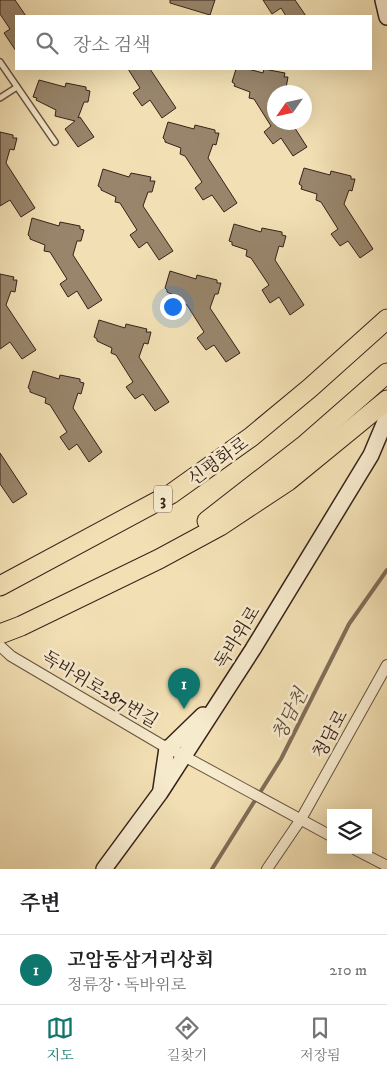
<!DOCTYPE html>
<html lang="ko">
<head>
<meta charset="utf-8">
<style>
  :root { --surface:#fff; --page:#f2f2f2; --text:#202124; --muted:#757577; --line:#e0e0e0; --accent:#0f766e }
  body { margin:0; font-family:"IM FELL DW Pica","Noto Serif KR",serif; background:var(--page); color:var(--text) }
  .controls { position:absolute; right:15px; bottom:15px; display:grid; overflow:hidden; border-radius:0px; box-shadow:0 5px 20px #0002 }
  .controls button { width:45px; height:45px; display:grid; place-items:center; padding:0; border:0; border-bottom:1px solid var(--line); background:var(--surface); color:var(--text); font:25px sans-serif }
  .compass { position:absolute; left:267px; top:85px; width:45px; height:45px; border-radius:50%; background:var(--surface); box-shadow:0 5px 20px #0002; rotate:236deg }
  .you { position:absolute; left:172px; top:306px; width:18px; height:18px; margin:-12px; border:4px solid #fff; border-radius:50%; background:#1a73e8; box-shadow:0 0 0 8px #1a73e833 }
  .badge { display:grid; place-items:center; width:32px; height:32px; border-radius:50%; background:var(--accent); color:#fff; font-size:16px; font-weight:700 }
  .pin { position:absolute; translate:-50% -41px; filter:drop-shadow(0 1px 2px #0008) }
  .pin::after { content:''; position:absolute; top:26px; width:18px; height:15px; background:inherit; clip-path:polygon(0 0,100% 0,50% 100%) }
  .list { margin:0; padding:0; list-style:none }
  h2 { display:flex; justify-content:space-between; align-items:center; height:65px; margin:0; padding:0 20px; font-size:21px }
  h2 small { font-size:16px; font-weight:400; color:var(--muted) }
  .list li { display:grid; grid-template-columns:32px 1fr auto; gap:15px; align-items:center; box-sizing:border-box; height:70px; padding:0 20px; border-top:1px solid var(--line) }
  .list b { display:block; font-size:19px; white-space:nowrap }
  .list p { margin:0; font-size:16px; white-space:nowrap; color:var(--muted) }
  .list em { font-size:16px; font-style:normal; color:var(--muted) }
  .icon { flex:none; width:28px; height:28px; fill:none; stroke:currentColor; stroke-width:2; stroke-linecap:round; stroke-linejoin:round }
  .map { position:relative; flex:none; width:387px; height:869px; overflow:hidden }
  .search { position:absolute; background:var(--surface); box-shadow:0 5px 20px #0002; left:15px; right:15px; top:15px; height:55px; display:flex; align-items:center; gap:12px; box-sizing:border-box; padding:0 18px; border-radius:0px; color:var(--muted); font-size:19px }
  .sheet { height:135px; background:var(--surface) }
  nav { display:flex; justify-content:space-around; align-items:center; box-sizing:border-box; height:70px; border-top:1px solid var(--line); background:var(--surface); font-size:14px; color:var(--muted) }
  nav a { display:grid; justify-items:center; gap:2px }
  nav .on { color:var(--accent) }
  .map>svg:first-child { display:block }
</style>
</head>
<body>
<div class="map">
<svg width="387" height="869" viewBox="0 0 387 869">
  <rect width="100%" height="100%" fill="#f2e0b4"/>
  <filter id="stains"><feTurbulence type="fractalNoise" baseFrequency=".004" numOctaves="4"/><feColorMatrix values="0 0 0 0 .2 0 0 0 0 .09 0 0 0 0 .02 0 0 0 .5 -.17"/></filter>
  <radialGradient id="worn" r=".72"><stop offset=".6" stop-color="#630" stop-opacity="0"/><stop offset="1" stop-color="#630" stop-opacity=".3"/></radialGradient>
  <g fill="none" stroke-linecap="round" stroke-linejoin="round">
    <!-- stream -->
    <polyline stroke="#816d58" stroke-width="4" points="212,869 281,759 349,624 387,570"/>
  </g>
  <!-- building -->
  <g fill="#98856b" stroke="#37221b">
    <polygon points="0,0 15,0 26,16 16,16 16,51 4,33 10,29 0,14"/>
    <polygon points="170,0 215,0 210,15 170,3"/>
    <polygon points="263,0 295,0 306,16 286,16 281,8 272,14"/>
    <polygon points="128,69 150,69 176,108 162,118 150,100 142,106 133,93 140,88"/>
    <polygon points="236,69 248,69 263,73 264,69 285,73 284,77 288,77 286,88 282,88 281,92 274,92 274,122 291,122 307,147 293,156 281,138 273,144 264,132 271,126 254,99 249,98 250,92 234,86 235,84 232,82"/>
    <polygon points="39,80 65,87 66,83 86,87 86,90 90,91 88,102 84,102 78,118 80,117 94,137 78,147 65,129 75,121 55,116 56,110 36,100 37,98 33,97"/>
    <polygon points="168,122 194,129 195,125 215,130 215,133 219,133 216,145 213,144 208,158 237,203 224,212 212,195 203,200 195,188 202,182 185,156 180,154 181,148 165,142 165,140 163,138"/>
    <polygon points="0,132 13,135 13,138 17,138 14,150 10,149 6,163 35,208 21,217 10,200 0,206"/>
    <polygon points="304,168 330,175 331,171 351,176 351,179 355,179 352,191 349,190 344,204 373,249 360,258 348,241 340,246 331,234 338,229 321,202 316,200 317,194 301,189 302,186 299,184"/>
    <polygon points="103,169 129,177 131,173 151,177 150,181 155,181 152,192 148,192 143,206 173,251 159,260 147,242 139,248 130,235 137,230 120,203 115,202 116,197 101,190 101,188 98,186"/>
    <polygon points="32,218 59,226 60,222 80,226 80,229 84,230 81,241 77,241 73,255 102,300 88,309 77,291 68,297 60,284 67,279 50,252 44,251 45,245 30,239 30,237 28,235"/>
    <polygon points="234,224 261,232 262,228 282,232 282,235 286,236 283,247 279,246 275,260 304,305 290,315 279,297 270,303 262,290 269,285 251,258 246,256 247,250 232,245 232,242 229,241"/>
    <polygon points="170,271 196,279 197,275 217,280 217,283 221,283 218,294 215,294 210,308 240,353 226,362 214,345 206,350 197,338 204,332 187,305 182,304 183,299 167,292 167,290 165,288"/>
    <polygon points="0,274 14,277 13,280 17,280 15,292 11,291 6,305 36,350 22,359 10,342 0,349"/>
    <polygon points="99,320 125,328 126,324 147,329 146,332 151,332 148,344 144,343 139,357 169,402 155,411 143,394 135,399 126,387 133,382 116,355 111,353 112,348 97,341 97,339 94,337"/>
    <polygon points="33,371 59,379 60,375 80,379 80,382 84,383 81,394 78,393 73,408 102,452 89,462 77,444 69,450 60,437 67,432 50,405 45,403 46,398 30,392 30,389 28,388"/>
    <polygon points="0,453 27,494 13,503 0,484"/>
  </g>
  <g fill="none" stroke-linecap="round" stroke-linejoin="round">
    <defs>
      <g id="lane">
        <polyline points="0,62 55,142"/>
        <polyline points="0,98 17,87"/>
      </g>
      <g id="street">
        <polyline points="0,646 11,656 167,748 169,748 331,836"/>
        <polyline points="356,850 387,866"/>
        <polyline points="267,869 301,819 387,665"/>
      </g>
      <g id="secondary">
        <polyline points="383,0 387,17"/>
        <polyline points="169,748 203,715"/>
        <polyline points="161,789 167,748"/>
        <polyline points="104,869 160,793 253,649 371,455 387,417"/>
      </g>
      <g id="highway">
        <polyline points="207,521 306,444 387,373"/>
        <polyline points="0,586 171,494 251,437 310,388 387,319"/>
        <polyline points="0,634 21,626 159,559 220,526 288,481 387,400"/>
      </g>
    </defs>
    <!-- lane casing -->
    <use href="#lane" stroke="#665241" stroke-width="8"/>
    <!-- street casing -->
    <use href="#street" stroke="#665241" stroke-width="12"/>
    <!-- secondary casing -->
    <use href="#secondary" stroke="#37221b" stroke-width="18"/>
    <!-- highway casing -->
    <use href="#highway" stroke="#37221b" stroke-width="21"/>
    <!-- lane -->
    <use href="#lane" stroke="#f7ebce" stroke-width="5"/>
    <!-- street -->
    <use href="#street" stroke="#f7ebce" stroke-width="10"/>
    <!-- secondary -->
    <use href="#secondary" stroke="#f7ebce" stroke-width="15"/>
    <!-- highway -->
    <use href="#highway" stroke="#f2e0b4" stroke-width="19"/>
  </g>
  <g text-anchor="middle" stroke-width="5" stroke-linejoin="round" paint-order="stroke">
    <!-- shield labels -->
    <rect fill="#f7ebce" stroke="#715e51" stroke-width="1" x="154" y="485.5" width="18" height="27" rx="4"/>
    <g font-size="16" font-weight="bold" fill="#37221b">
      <text x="163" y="505">3</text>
    </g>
    <!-- street labels -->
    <g font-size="18" fill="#37221b" stroke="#f7ebce">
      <text transform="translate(218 461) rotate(-36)" y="6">신평화로</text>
      <text transform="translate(237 637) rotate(-58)" y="6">독바위로</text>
      <text transform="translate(100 689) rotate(31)" y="6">독바위로287번길</text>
      <text transform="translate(330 734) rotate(-61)" y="6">청담로</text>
    </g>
    <!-- water labels -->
    <g font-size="19" font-style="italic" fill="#624e3e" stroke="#f7ebce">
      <text transform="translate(289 714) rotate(-63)" y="7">청담천</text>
    </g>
  </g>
  <rect width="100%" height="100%" filter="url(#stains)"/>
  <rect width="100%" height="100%" fill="url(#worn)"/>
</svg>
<div class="controls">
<button><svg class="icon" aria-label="layers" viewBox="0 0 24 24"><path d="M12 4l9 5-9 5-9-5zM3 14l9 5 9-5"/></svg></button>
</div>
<svg class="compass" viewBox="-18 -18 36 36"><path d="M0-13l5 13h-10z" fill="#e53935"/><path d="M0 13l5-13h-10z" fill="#757577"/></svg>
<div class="you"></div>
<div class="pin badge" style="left:184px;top:709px">1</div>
<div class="search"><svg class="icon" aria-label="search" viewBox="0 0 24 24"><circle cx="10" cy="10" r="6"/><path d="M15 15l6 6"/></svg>장소 검색</div>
</div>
<section class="sheet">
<h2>주변<small></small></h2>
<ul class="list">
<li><span class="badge">1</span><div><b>고암동삼거리상회</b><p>정류장 · 독바위로</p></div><em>210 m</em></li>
</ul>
</section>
<nav>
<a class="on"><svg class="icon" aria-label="map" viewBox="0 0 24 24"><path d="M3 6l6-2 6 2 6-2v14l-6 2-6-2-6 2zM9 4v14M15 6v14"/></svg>지도</a>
<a><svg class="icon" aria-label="directions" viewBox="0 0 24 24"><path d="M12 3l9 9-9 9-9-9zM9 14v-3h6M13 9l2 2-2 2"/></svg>길찾기</a>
<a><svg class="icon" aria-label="saved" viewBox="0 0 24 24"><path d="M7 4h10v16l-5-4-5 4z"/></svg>저장됨</a>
</nav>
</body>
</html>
